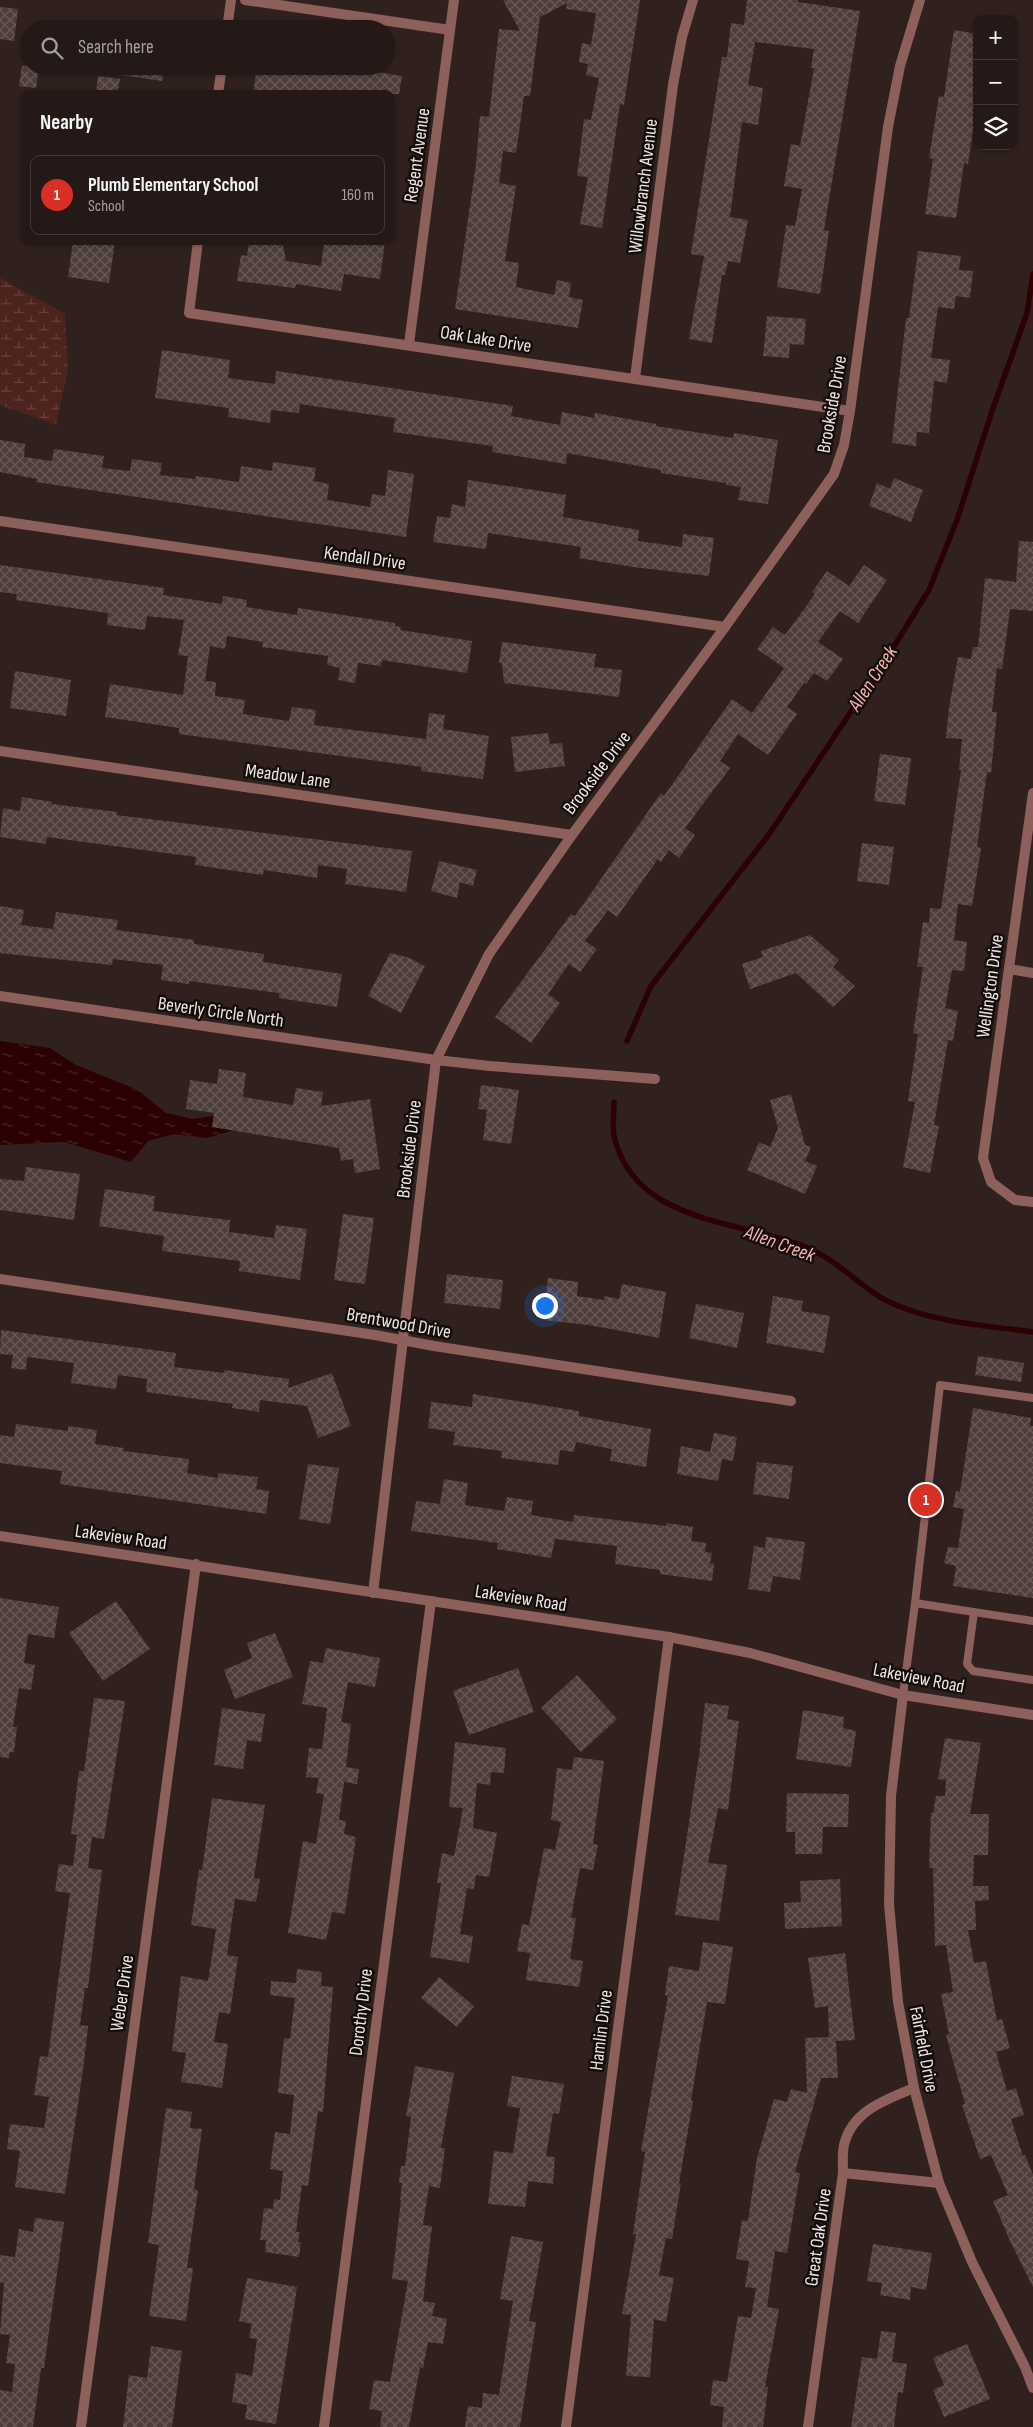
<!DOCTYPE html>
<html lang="en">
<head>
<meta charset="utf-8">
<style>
  :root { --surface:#241917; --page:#2c2220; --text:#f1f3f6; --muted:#a3a0a1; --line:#413836; --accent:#d93025 }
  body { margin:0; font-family:"Sofia Sans Condensed",sans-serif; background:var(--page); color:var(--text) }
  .controls { position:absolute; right:15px; top:15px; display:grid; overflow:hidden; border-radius:10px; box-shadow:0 1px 4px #0004 }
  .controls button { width:45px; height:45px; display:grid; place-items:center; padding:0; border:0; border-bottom:1px solid var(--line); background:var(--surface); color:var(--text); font:25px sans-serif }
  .you { position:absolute; left:544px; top:1305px; width:18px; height:18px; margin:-12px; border:4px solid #fff; border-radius:50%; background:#1a73e8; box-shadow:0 0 0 8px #1a73e833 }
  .badge { display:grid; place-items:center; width:32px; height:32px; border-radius:50%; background:var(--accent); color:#fff; font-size:16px; font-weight:700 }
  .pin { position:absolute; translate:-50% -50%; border:2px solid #fff; box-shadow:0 1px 5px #0006 }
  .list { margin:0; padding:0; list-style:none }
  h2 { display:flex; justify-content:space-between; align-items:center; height:65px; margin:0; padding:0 20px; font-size:21px }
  h2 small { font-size:16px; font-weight:400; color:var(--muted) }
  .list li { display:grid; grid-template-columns:32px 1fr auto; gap:15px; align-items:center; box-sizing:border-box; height:80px; margin:0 10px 10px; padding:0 10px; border:1px solid var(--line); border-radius:10px }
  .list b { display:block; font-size:19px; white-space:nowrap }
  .list p { margin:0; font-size:16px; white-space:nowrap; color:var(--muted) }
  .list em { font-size:16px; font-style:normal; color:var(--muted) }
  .icon { flex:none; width:28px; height:28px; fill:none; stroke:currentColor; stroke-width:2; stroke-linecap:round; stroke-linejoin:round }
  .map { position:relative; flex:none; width:1033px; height:2427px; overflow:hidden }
  .search { position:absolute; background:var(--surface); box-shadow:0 1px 4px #0004; left:20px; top:20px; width:375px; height:55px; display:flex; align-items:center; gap:12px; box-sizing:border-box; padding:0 18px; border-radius:28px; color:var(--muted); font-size:19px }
  .panel { position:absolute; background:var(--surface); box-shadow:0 1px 4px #0004; left:20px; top:90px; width:375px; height:155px; border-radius:10px }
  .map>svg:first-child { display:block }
</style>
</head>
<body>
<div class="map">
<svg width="1033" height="2427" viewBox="0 0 1033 2427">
  <defs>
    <pattern id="wetland-marsh" width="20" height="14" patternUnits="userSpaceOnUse" patternTransform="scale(1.25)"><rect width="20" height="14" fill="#4d231e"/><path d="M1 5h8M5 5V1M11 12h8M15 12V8" fill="none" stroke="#67433e"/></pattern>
    <pattern id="water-ripples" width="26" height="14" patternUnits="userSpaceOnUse" patternTransform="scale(1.25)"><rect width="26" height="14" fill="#2c0101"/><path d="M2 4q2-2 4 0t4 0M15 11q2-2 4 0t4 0" fill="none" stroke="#4b2626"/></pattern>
    <pattern id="building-cross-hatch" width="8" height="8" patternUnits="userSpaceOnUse" patternTransform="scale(1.25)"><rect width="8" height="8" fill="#4e3d3b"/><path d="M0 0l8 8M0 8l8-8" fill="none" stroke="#685957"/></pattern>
  </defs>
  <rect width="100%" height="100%" fill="#30211f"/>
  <!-- wetland -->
  <polygon fill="url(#wetland-marsh)" points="0,278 65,314 68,370 56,425 0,405"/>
  <!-- water -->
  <polygon fill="url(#water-ripples)" points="0,1041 50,1048 76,1065 138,1090 166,1113 193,1119 233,1113 234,1130 207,1138 174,1134 148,1141 131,1162 64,1142 0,1145"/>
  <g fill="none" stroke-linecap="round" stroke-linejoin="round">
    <!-- stream -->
    <g stroke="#2c0101" stroke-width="5.5">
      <polyline points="627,1041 651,986 770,833 888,656 929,590 957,520 992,411 1027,313 1033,274"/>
      <path d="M614,1102C614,1113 612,1126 614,1136C635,1226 743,1219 810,1249C842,1263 864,1292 896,1305C938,1323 988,1326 1033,1332"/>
    </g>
  </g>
  <!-- building -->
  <g fill="url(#building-cross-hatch)">
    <polygon points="503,0 640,0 624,105 620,104 602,228 580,224 588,177 577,176 584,119 591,120 599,78 586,75 588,64 579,62 582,43 591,45 596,13 566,9 567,3 540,17 530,96 524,96 516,153 503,151 499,183 516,186 505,261 519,263 516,287 554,295 557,280 571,283 569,297 583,300 578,328 455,309 476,164 480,116 489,117 499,29 520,31"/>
    <polygon points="747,0 798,0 798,2 860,11 824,230 829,231 820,294 777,287 786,225 795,226 802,189 784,186 791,144 800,146 814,68 811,68 814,49 755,42 748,85 763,88 758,125 742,122 730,217 748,220 740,263 728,261 725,275 722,275 712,343 689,339 704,256 691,254 722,57 727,57 731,23 744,25"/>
    <polygon points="0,7 18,9 14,41 0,39"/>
    <polygon points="954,30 977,34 977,103 968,164 964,163 956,218 925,214 933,159 929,158 939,96 944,97"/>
    <polygon points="22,66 39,66 36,88 19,86"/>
    <polygon points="121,66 164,66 162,81 121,75"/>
    <polygon points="257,66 337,66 402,76 399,94 253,94"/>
    <polygon points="98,76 120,79 117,94 96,94"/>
    <polygon points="73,241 115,241 109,283 68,277"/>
    <polygon points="249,241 273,241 283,245 286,261 321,266 324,243 328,244 329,241 385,241 380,279 344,274 341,291 296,284 295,288 237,281 241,255 247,256"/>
    <polygon points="918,251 961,256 959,270 973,271 970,298 956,296 954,309 938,307 931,358 950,360 947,383 934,381 929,433 917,432 916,446 892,443 906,318 909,318"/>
    <polygon points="767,316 806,319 804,345 790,344 789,358 763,356"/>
    <polygon points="162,350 230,360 228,378 275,384 276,371 513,406 511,416 560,425 562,412 594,418 595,413 656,424 656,426 733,438 734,433 778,440 768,504 738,500 741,487 726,485 726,483 661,473 661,470 567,453 566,464 492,452 493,446 393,432 395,418 367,414 300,404 299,413 271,410 270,423 228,417 229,408 155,398"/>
    <polygon points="0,440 25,444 24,457 52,461 54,449 104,456 102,468 130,471 132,459 162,463 160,475 195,479 196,476 239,482 241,466 272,471 273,462 316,468 314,481 329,484 327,500 370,507 372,494 385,496 388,470 414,474 406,537 36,482 37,479 0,472"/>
    <polygon points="894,478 923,490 911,522 869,506 877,483 890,489"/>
    <polygon points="468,480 566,495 563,517 639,530 638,541 682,547 683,534 714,538 709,576 633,567 579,558 581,547 488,533 486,549 433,542 437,516 450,518 452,504 465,507"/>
    <polygon points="1019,541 1033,542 1033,611 1010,609 1002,669 997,668 992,712 997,712 991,773 987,772 977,847 981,848 972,906 958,904 954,940 967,942 964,971 952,970 945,1008 958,1011 953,1041 948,1040 934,1125 939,1126 930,1173 903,1167 915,1102 908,1101 918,1034 913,1033 923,967 917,967 923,922 929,923 930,908 941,909 961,770 959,769 962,739 946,738 949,708 958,657 971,659 973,647 978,647 985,578 1016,582"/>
    <polygon points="0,565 164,588 163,595 222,604 223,596 247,600 246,607 297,615 298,608 395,623 395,626 401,627 400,630 472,641 467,673 382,660 381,666 358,663 355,683 338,680 340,668 327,665 328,656 262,647 263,642 227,636 225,649 210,646 205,681 216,682 215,696 245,700 243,714 289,721 292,707 316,710 314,725 426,739 429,713 445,715 443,729 489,736 483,779 421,771 422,767 179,734 179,728 105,717 110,684 183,695 188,656 178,655 184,620 147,616 145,630 107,625 108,613 16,600 17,594 0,592"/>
    <polygon points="864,565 887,580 858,623 840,611 818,642 843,659 827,681 814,673 806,684 804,683 787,707 797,714 768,755 738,734 720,761 730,768 685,828 695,835 679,858 669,850 661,862 658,859 617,917 608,910 585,941 597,949 580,972 569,964 548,994 560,1003 531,1043 495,1017 571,914 575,916 661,793 664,796 732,699 752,713 784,668 757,649 773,627 785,635 815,594 812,592 827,571 849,586"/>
    <polygon points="502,642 596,654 594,667 622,670 619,697 504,683 502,663 499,663"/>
    <polygon points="15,671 71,680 66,716 10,708"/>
    <polygon points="548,733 550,744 562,743 565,766 515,772 511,737"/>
    <polygon points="880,754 911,758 905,805 874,801"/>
    <polygon points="22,797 52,802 52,804 117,812 116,815 412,851 406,892 345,884 347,869 318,865 317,878 264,870 263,875 195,865 196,857 47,837 46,844 0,837 3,808 20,811"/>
    <polygon points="862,843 894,847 889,885 857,881"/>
    <polygon points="439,861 477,870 473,886 460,882 457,898 431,891"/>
    <polygon points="0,906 24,910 21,925 53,929 56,912 118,920 116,930 194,940 194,944 264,954 263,962 342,974 337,1007 279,998 279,993 189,981 189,984 161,980 163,965 113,959 112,965 0,953"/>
    <polygon points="810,935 839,960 833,967 855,986 833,1007 796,973 750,989 742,964 763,957 761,951"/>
    <polygon points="390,953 407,957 425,966 401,1013 368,996"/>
    <polygon points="219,1069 246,1073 243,1097 293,1105 296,1088 323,1092 321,1106 370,1099 380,1169 355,1173 353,1159 341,1161 339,1148 212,1127 214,1113 186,1109 190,1080 217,1084"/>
    <polygon points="481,1085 519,1090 511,1144 483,1140 487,1110 478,1109"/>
    <polygon points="791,1094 805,1145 811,1147 805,1161 817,1166 805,1194 747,1170 759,1142 770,1147 778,1128 770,1100"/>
    <polygon points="26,1167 80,1174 74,1220 0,1210 0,1179 24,1181"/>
    <polygon points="105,1189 155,1196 153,1211 230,1220 229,1232 274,1238 276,1225 307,1229 300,1280 239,1271 240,1261 162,1251 164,1236 99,1226"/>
    <polygon points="343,1214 374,1218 365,1284 334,1280"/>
    <polygon points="447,1274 503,1280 500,1309 444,1303"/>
    <polygon points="548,1278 578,1282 577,1296 604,1300 604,1296 619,1299 622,1284 666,1292 659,1338 589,1325 543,1320"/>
    <polygon points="773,1296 803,1301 801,1311 830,1316 824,1353 766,1343"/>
    <polygon points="696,1304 744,1313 737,1348 689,1338"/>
    <polygon points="1,1330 176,1353 174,1367 224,1373 224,1370 289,1379 288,1388 332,1373 351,1426 318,1438 307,1406 260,1400 259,1412 232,1408 233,1404 146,1392 147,1379 118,1375 116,1389 71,1383 74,1363 27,1357 26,1370 11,1368 13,1355 0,1354"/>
    <polygon points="978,1356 1024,1363 1021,1382 975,1375"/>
    <polygon points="473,1394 579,1411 579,1416 651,1429 646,1467 610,1461 612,1449 576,1442 574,1452 560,1450 558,1465 501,1458 502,1451 453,1445 455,1432 428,1428 431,1402 472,1407"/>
    <polygon points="973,1408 1031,1418 1030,1426 1033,1426 1033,1598 953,1586 956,1566 944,1563 948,1547 958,1548 964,1509 953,1507 956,1491 960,1492"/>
    <polygon points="16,1424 68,1431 68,1426 97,1430 95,1444 124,1448 123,1451 189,1459 187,1473 218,1478 218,1473 258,1477 256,1489 269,1491 266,1514 60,1484 62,1471 0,1463 0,1435 14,1437"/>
    <polygon points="714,1433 737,1437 733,1461 722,1459 718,1481 677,1474 681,1446 710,1452"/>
    <polygon points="757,1462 793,1466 789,1499 753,1494"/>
    <polygon points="308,1464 339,1468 330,1524 299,1519"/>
    <polygon points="444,1479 468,1483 465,1505 504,1511 507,1497 533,1501 531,1515 573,1522 574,1515 666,1526 667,1523 693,1527 691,1541 706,1543 705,1552 712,1553 710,1563 714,1564 712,1581 660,1574 660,1570 615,1564 617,1546 555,1539 551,1558 497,1549 498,1543 411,1531 416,1501 440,1504"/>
    <polygon points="766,1537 805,1542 800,1580 773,1576 770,1592 748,1589 754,1546 765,1548"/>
    <polygon points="0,1598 59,1607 54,1638 28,1634 24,1663 35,1665 31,1690 19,1688 13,1727 17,1727 14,1752 10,1752 9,1758 0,1757"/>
    <polygon points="116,1601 150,1649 103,1681 69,1633"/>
    <polygon points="275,1633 293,1677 235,1699 224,1670 252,1658 247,1643"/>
    <polygon points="326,1648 380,1658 375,1687 348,1682 341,1722 351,1724 346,1767 359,1769 357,1784 344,1782 339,1820 346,1821 344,1834 356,1837 345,1914 332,1912 326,1940 288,1933 303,1841 316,1844 324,1794 316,1793 319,1778 306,1777 309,1748 322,1749 327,1708 302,1704 310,1661 323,1663"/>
    <polygon points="518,1668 534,1712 469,1735 453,1691"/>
    <polygon points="577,1675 617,1719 581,1752 541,1708"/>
    <polygon points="94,1698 125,1701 104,1839 92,1837 88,1868 102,1870 88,1988 85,1988 80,2025 88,2026 84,2062 65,2194 15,2187 20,2151 7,2149 10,2124 44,2128 49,2097 34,2095 40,2056 48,2057 70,1893 55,1891 59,1864 73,1866 77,1835 71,1834 79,1771 84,1771"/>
    <polygon points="705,1703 729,1706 727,1719 739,1721 728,1810 718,1808 708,1863 727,1865 719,1921 675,1915 699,1756"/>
    <polygon points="222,1708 265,1714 261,1742 247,1740 243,1769 214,1765"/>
    <polygon points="803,1710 844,1717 843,1728 856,1731 851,1767 796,1759"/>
    <polygon points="945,1738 981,1743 970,1814 989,1814 988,1855 974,1855 973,1886 988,1886 989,1900 975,1901 976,1930 968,1930 974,1963 986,1961 997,2021 1002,2019 1010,2048 996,2052 1007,2091 1016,2088 1024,2115 1011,2119 1023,2156 1025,2155 1033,2175 1033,2287 1010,2241 993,2201 1008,2195 991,2155 980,2159 962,2105 965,2104 946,2035 949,2034 941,1994 953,1992 946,1945 935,1946 933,1868 929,1868 931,1813 933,1813 936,1796 945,1796 946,1780 938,1779"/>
    <polygon points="455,1742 506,1748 504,1773 491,1772 490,1785 477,1783 473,1828 497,1833 489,1877 476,1875 474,1889 467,1888 460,1934 473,1936 469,1963 430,1957 441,1883 437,1883 442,1853 454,1856 463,1808 449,1807"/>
    <polygon points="574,1757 604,1761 593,1844 598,1845 593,1870 580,1868 571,1918 576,1918 570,1959 583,1961 579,1987 526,1980 530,1953 517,1951 522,1924 529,1925 544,1848 555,1850 561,1822 551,1820 557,1768 572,1770"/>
    <polygon points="787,1793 849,1794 848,1827 823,1827 822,1854 795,1854 795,1832 786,1832"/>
    <polygon points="212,1798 265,1805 254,1878 260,1879 256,1902 235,1899 227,1955 238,1957 230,2014 219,2012 214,2042 228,2044 222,2088 181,2082 186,2053 172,2051 181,1976 208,1981 216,1929 191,1925 199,1870 202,1870"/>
    <polygon points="840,1879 842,1926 785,1929 784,1903 801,1902 800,1881"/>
    <polygon points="703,1942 733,1947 725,2004 707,2002 691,2101 693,2101 679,2183 681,2183 672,2239 666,2238 659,2275 674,2278 666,2322 654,2319 650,2377 626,2376 631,2315 622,2314 636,2234 633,2234 645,2152 641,2151 668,1996 665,1995 669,1966 699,1971"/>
    <polygon points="845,1953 855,2040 836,2041 838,2078 821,2078 795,2172 800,2173 787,2253 775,2251 767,2307 779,2309 765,2387 768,2387 763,2427 722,2427 724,2407 710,2405 713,2380 727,2382 738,2316 751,2318 756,2288 745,2287 749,2261 736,2259 742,2220 748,2221 757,2158 774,2099 787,2102 791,2089 807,2093 805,2038 829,2037 828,2006 815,2008 808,1958"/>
    <polygon points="297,1969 322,1972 321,1986 333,1987 323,2112 318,2111 308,2186 302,2185 296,2232 300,2232 298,2242 301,2242 299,2257 265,2252 266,2240 260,2240 264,2208 273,2209 274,2199 280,2200 283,2171 270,2169 275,2132 290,2134 294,2095 278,2093 284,2038 290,2039 295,1998 270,1995 271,1981 296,1983"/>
    <polygon points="439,1977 474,2006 457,2027 421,1998"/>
    <polygon points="415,2066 454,2073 441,2148 445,2148 440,2188 429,2186 423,2225 432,2226 423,2301 435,2303 432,2316 447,2319 443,2344 428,2342 423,2368 420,2367 409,2427 380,2427 382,2411 369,2409 374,2380 390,2382 408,2281 392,2279 401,2200 400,2200 402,2183 399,2183 401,2166 405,2166 411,2117 406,2116"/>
    <polygon points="512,2076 564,2084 559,2114 553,2113 546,2156 555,2157 553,2184 528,2181 525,2207 488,2204 494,2151 513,2153 520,2108 507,2106"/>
    <polygon points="166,2108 192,2112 190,2128 202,2129 194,2189 198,2190 187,2268 193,2268 186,2321 149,2316 159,2245 148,2243"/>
    <polygon points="35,2218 64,2222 44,2368 41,2368 33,2427 0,2427 0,2390 12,2392 15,2364 6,2363 10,2335 0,2334 4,2283 0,2282 0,2255 15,2257 19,2229 33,2232"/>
    <polygon points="511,2236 543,2242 529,2321 536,2322 520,2427 465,2427 468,2406 482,2408 483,2393 499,2395 513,2301 500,2299"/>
    <polygon points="873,2244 932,2253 926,2290 911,2287 910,2300 880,2295 882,2283 867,2281"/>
    <polygon points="247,2278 297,2287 276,2424 245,2419 247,2405 232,2402 236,2373 252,2376 257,2339 249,2338 252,2324 239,2321"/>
    <polygon points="881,2331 896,2333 892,2362 907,2364 903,2393 898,2392 894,2427 851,2427 862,2357 877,2359"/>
    <polygon points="967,2344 990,2399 944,2417 933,2390 944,2385 933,2358"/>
    <polygon points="151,2346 182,2351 172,2427 123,2427 129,2375 147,2378"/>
  </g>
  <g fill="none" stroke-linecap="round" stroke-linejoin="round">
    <!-- service -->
    <g stroke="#8e605b" stroke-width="8">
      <polyline points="915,1603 940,1385 1033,1398"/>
      <polyline points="974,1612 967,1664 973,1671 1033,1680"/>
      <polyline points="903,1695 915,1603 1033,1621"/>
    </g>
    <!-- minor -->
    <g stroke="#8e605b" stroke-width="10">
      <polyline points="245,0 450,30"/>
      <polyline points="227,29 231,0"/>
      <polyline points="218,94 222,66"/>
      <polyline points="198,241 189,313 850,411"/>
      <polyline points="409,344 454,0"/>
      <polyline points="635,378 673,85 682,37 693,0"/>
      <polyline points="0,521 725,627"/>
      <polyline points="0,751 572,835"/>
      <polyline points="1033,793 983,1158 991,1182 1015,1200 1033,1202"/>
      <polyline points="1009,969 1033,973"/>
      <polyline points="0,996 436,1060 490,1066 655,1079"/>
      <polyline points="0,1279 375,1335 434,1346 791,1401"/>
      <polyline points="373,1593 436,1060 489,954 572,835 725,627 834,474 844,445 850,411 888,127 900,66 920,0"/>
      <polyline points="903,1695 891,1796 889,1904 898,2002 914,2088 939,2183 972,2262 1025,2367 1033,2388"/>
      <polyline points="843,2173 939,2183"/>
      <polyline points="81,2427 196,1564"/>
      <polyline points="324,2427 431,1601"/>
      <polyline points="566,2427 669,1637"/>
      <path d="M808,2427L843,2173C843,2164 842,2154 844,2145C852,2111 885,2100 914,2088"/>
    </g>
    <!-- tertiary -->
    <polyline stroke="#8e605b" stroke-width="10" points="0,1536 669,1637 750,1653 903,1695 1033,1715"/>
  </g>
  <g text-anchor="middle" stroke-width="5" stroke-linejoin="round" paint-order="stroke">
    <!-- street labels -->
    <g font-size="19" fill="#eee3e2" stroke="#130d0c">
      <text transform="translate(416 155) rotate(-82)" y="7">Regent Avenue</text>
      <text transform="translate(642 186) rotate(-83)" y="7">Willowbranch Avenue</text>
      <text transform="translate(486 338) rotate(9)" y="7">Oak Lake Drive</text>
      <text transform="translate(831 404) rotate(-80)" y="7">Brookside Drive</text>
      <text transform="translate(365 557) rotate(8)" y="7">Kendall Drive</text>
      <text transform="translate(596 772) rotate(-53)" y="7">Brookside Drive</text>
      <text transform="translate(288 775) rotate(8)" y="7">Meadow Lane</text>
      <text transform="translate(989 986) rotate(-82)" y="7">Wellington Drive</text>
      <text transform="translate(221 1011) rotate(8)" y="7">Beverly Circle North</text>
      <text transform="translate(408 1149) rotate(-83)" y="7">Brookside Drive</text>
      <text transform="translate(399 1322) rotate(10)" y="7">Brentwood Drive</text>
      <text transform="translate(121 1536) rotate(8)" y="7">Lakeview Road</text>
      <text transform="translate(521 1597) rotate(9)" y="7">Lakeview Road</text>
      <text transform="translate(919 1677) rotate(11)" y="7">Lakeview Road</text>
      <text transform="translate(121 1993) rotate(-82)" y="7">Weber Drive</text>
      <text transform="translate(360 2012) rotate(-83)" y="7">Dorothy Drive</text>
      <text transform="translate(600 2030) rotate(-83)" y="7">Hamlin Drive</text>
      <text transform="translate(925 2049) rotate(79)" y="7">Fairfield Drive</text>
      <text transform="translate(817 2237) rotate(-82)" y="7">Great Oak Drive</text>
    </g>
    <!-- water labels -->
    <g font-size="20" font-style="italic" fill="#f8b2a9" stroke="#130d0c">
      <text transform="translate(872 678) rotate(-57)" y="7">Allen Creek</text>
      <text transform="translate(780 1243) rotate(20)" y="7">Allen Creek</text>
    </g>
  </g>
</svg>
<div class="controls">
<button>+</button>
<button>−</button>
<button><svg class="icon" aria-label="layers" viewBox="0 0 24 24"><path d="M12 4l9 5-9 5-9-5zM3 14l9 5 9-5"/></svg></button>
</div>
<div class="you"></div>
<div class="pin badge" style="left:926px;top:1500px">1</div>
<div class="search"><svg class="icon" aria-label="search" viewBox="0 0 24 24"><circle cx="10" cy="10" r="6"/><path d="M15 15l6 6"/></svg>Search here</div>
<section class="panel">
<h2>Nearby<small></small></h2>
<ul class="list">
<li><span class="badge">1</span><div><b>Plumb Elementary School</b><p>School</p></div><em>160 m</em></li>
</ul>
</section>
</div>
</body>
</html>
